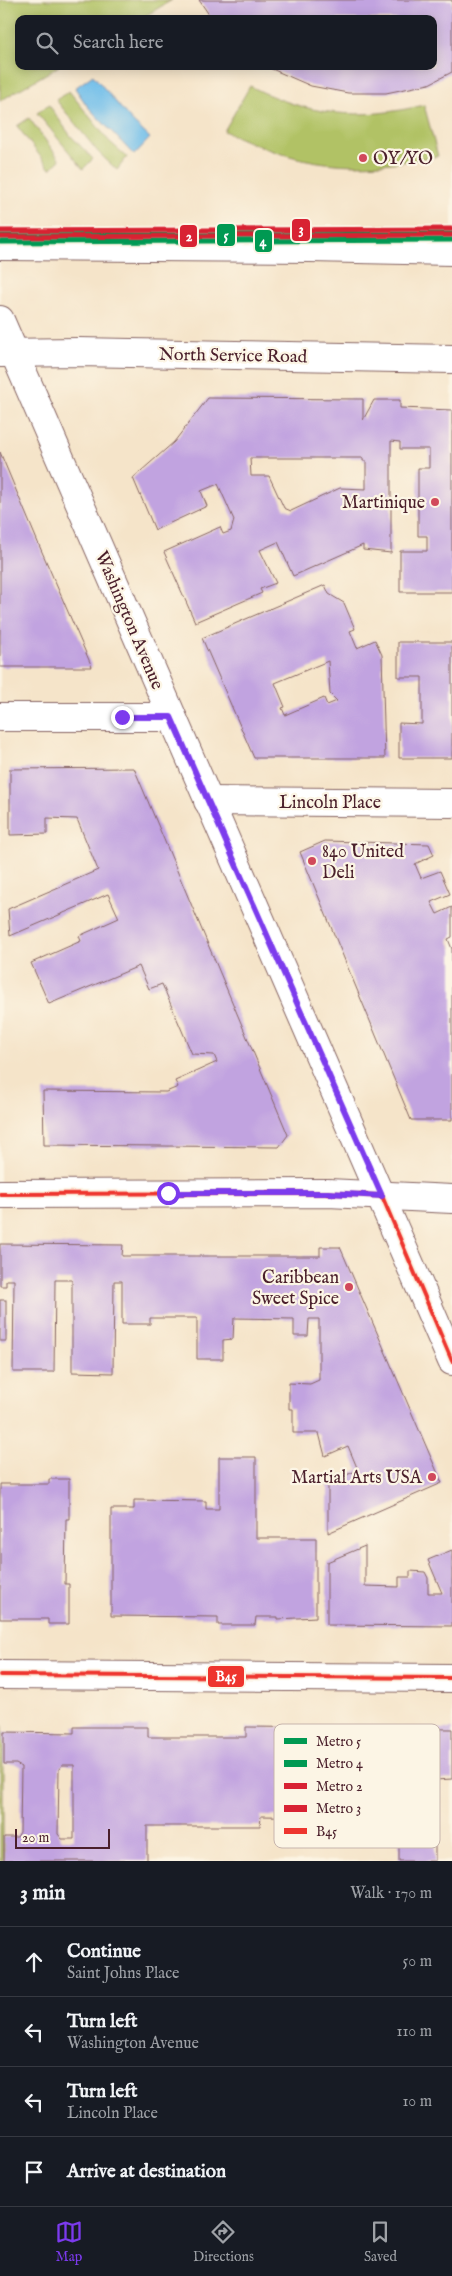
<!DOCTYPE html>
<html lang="en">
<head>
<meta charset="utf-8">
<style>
  :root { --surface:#171b24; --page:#20242c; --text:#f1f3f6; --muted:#9ea1a6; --line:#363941; --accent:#7c3aed }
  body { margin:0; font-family:"IM FELL English",serif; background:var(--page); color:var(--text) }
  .scale { position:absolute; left:15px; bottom:12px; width:95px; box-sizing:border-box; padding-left:5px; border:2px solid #4a1f2b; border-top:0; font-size:14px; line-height:18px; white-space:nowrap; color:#4a1f2b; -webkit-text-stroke:4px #fcf5e5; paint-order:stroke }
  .stop { position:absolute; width:15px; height:15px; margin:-11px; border:4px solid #7c3aed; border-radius:50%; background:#fff }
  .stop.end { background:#7c3aed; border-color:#fff; box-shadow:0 1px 5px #0008 }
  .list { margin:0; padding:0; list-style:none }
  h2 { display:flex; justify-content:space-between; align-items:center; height:65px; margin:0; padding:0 20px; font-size:21px }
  h2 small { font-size:16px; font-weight:400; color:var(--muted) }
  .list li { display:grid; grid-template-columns:32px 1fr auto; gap:15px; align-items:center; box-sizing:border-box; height:70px; padding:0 20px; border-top:1px solid var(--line) }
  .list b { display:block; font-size:19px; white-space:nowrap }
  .list p { margin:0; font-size:16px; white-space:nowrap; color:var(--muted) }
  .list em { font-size:16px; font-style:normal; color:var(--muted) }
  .icon { flex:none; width:28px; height:28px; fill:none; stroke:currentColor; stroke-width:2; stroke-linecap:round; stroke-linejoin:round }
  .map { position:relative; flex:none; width:452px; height:1861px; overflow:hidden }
  .search { position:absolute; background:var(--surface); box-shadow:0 2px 12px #0003; left:15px; right:15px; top:15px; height:55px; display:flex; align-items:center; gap:12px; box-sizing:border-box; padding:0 18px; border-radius:10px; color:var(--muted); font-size:19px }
  .sheet { height:345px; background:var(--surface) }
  nav { display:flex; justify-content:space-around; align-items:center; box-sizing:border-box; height:70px; border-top:1px solid var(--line); background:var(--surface); font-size:14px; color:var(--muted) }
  nav a { display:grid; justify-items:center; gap:2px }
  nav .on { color:var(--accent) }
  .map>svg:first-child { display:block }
</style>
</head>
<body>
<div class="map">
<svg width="452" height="1861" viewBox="0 0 452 1861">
  <rect width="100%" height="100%" fill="#fcf5e5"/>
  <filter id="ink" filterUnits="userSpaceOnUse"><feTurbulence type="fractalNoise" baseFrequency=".02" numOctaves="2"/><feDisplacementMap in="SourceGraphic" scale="10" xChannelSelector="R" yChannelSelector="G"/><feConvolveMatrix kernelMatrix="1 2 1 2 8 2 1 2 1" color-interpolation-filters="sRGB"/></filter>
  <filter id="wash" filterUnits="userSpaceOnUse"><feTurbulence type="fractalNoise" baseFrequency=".0096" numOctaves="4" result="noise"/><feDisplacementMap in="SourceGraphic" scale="20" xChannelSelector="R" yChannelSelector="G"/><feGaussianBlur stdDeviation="1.12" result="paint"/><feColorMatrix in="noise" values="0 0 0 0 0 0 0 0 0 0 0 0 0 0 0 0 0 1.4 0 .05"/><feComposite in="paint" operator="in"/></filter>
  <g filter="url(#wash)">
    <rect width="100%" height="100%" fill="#f5e4c9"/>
    <!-- green -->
    <g fill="#b1c265" stroke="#7e7048">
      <polygon points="0,0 172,0 140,19 19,19 19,66 59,66 0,101"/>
      <path d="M250,86C309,116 360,121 424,105L438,156C354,172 302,168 224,131Z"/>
      <polygon points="69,91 109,141 127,157 117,170 98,152 56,100"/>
      <polygon points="49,105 70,135 93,159 83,169 37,113"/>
      <polygon points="29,118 60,160 50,169 17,126"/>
      <polygon points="0,1725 3,1726 3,1861 0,1861"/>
    </g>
    <!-- water -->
    <polygon fill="#70beea" stroke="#5d6e8a" points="93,75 131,120 150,138 134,155 88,107 75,88"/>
    <g id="blocks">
      <!-- building -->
      <g fill="#c1a3e0" fill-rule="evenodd">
        <polygon points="199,0 452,0 452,72 429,84 386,93 348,93 311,86 265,66 433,66 433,19 212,19"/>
        <path d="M208,398L363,399V420L374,400H400V408L452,410V592H400V551H427V536H418V468H429V449H400V442L391,441V553L363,550V545L293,576L278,542L260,550L276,583L260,589L262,593L195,622L164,552L220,527L223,534L231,531L234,520L218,484L201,491L207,506L155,530L133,478L174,442ZM250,458H363V461H366V489L340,488L291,511L284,508L269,476H251Z"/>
        <polygon points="0,452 39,545 92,667 0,667"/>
        <path d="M325,585L329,594L344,603L355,629L350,631L357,648L375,640L382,655L385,758H254L202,638ZM328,661L330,694L337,701L327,705L324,698L285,715L282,708L285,707L275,683Z"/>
        <polygon points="398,642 452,642 452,758 399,758 399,723 422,724 422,677 398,677"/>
        <polygon points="134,768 288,1135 279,1147 44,1145 43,1091 166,1092 178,1087 175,1081 217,1062 214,1055 192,1054 162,984 149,989 139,966 49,1004 31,963 81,941 79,936 119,918 108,894 10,936 8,909 98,870 77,819 47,818 47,834 10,835 10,769"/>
        <polygon points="325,841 429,844 434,855 415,864 421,878 440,871 450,894 431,902 437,914 452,907 452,937 448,939 452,949 452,1120 411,1120 300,852"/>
        <polygon points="0,1244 123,1245 122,1256 320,1256 320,1247 340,1247 442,1483 328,1533 328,1483 358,1470 348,1446 325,1456 319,1433 293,1433 293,1409 289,1409 289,1383 310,1384 319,1380 319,1319 309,1319 308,1336 294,1336 294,1319 234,1318 233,1339 223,1340 223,1359 197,1359 197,1318 150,1318 150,1324 122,1324 122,1281 114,1281 113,1373 72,1372 72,1280 55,1280 54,1372 13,1372 14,1280 6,1280 6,1286 0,1286"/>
        <rect x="0" y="1300" width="6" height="41"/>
        <polygon points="219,1457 256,1457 256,1538 316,1538 316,1617 278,1619 278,1617 256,1617 255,1625 218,1625 218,1617 111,1616 111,1509 134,1509 134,1500 206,1501 206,1509 219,1509"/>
        <polygon points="49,1479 69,1479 69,1519 66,1519 65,1584 69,1584 69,1624 48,1624 48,1619 0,1619 0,1484 49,1484"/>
        <polygon points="365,1546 365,1586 399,1587 399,1577 410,1577 410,1571 425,1572 428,1578 428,1593 442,1593 428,1560 452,1550 452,1626 327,1625 327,1562"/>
        <path d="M74,1727H148V1737H246V1727L452,1729V1779L435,1780V1861H399V1818L261,1816L260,1826H147V1861H4V1837H17L20,1832L21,1767L16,1764H4V1732L74,1733ZM62,1765H74V1839H62L58,1834L59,1769Z"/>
      </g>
    </g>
  </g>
  <g filter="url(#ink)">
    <use href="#blocks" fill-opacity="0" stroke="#866462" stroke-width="1"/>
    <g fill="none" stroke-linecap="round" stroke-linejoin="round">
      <defs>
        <g id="street">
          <polyline points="0,353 78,352 452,359"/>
          <polyline points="0,717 171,717"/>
          <polyline points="208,801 452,803"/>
          <polyline points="0,1194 328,1193 452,1199"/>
          <polyline points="0,1675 452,1678"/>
        </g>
        <polyline id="secondary" points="0,320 452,1361"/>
        <polyline id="primary" points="0,246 310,248 452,251"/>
      </defs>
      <!-- street casing -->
      <use href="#street" stroke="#866462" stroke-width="30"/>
      <!-- secondary casing -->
      <use href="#secondary" stroke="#866462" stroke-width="30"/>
      <!-- primary casing -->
      <use href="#primary" stroke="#866462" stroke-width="30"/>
      <!-- street -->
      <use href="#street" stroke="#fff" stroke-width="28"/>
      <!-- secondary -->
      <use href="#secondary" stroke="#fff" stroke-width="28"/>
      <!-- primary -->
      <use href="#primary" stroke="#fff" stroke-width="28"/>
      <defs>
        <g id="bus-1">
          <polyline points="0,1194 328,1193 382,1196 452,1361"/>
          <polyline points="0,1675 452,1678"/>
        </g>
      </defs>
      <!-- bus-1 casing -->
      <use href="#bus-1" stroke="#fcf5e5" stroke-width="8"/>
      <!-- bus-1 -->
      <use href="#bus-1" stroke="#ee352e" stroke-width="4"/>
      <defs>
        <polyline id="metro-1" points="0,236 452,234"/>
        <polyline id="metro-2" points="0,242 452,240"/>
        <polyline id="metro-3" points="0,237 452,235"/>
        <polyline id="metro-4" points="0,231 452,229"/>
      </defs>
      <!-- metro-1 casing -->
      <use href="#metro-1" stroke="#fcf5e5" stroke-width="9"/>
      <!-- metro-2 casing -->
      <use href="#metro-2" stroke="#fcf5e5" stroke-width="9"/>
      <!-- metro-3 casing -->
      <use href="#metro-3" stroke="#fcf5e5" stroke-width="9"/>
      <!-- metro-4 casing -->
      <use href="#metro-4" stroke="#fcf5e5" stroke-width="9"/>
      <!-- metro-1 -->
      <use href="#metro-1" stroke="#009952" stroke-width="5"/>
      <!-- metro-2 -->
      <use href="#metro-2" stroke="#009952" stroke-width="5"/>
      <!-- metro-3 -->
      <use href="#metro-3" stroke="#d82233" stroke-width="5"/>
      <!-- metro-4 -->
      <use href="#metro-4" stroke="#d82233" stroke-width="5"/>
    </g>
  </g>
  <g fill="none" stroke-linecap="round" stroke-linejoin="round" filter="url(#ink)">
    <!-- route -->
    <polyline stroke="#7c3aed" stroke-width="6" points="122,717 171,717 382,1196 328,1193 168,1193"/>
  </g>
  <!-- markers -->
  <g fill="#d1495b" stroke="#fcf5e5" stroke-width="2">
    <circle cx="363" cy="158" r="5"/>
    <circle cx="435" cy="502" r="5"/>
    <circle cx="312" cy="861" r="5"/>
    <circle cx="349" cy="1287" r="5"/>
    <circle cx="432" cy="1477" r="5"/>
  </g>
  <g text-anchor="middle" stroke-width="4.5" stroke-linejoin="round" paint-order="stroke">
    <!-- poi labels -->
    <g font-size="18" fill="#4a1f2b" stroke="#fcf5e5" text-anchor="end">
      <text x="373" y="164" text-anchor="start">OY/YO</text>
      <text x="425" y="508">Martinique</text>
      <text x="322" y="857" text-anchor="start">840 United<tspan x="322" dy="21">Deli</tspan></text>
      <text x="339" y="1283">Caribbean<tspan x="339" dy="21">Sweet Spice</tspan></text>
      <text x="422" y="1483">Martial Arts USA</text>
    </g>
    <!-- street labels -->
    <g font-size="18" fill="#4a1f2b" stroke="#fcf5e5">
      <text transform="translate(233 355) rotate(1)" y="6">North Service Road</text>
      <text transform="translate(130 620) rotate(67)" y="6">Washington Avenue</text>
      <text x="330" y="808">Lincoln Place</text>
    </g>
  </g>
  <!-- legend -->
  <rect x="274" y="1724" width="166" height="124" rx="8" fill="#fcf5e5" stroke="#c7b5ad" stroke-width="1"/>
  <rect x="284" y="1738" width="23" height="6" fill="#009952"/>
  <rect x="284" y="1760" width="23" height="7" fill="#009952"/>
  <rect x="284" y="1783" width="23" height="6" fill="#d82233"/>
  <rect x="284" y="1805" width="23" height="7" fill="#d82233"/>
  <rect x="284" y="1828" width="23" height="6" fill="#ee352e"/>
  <g font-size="14" fill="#4a1f2b">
    <text x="316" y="1746">Metro 5</text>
    <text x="316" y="1768">Metro 4</text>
    <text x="316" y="1791">Metro 2</text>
    <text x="316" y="1813">Metro 3</text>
    <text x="316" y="1836">B45</text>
  </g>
  <g stroke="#fcf5e5" stroke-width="2">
    <rect x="291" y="218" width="20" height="24" rx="5" fill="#d82233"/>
    <rect x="216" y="223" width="20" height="24" rx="5" fill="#009952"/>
    <rect x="179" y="224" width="19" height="24" rx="5" fill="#d82233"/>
    <rect x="254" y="229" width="19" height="24" rx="5" fill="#009952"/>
    <rect x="207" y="1665" width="38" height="23" rx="5" fill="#ee352e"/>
  </g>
  <g font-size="14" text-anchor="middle" font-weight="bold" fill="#fff">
    <text x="301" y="234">3</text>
    <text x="226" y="240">5</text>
    <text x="189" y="241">2</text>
    <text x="263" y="246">4</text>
    <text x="226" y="1681">B45</text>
  </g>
</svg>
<div class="scale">20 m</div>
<div class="stop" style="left:168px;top:1193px"></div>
<div class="stop end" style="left:122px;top:717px"></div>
<div class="search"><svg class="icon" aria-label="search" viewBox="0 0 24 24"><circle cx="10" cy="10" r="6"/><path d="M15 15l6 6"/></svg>Search here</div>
</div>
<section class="sheet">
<h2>3 min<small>Walk · 170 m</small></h2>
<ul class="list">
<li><svg class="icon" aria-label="ahead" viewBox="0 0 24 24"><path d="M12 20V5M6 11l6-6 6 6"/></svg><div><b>Continue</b><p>Saint Johns Place</p></div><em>50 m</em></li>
<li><svg class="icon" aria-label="left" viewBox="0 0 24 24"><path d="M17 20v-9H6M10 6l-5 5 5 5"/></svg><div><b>Turn left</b><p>Washington Avenue</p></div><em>110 m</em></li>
<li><svg class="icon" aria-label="left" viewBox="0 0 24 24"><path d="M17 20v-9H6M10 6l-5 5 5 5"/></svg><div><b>Turn left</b><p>Lincoln Place</p></div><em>10 m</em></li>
<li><svg class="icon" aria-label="arrive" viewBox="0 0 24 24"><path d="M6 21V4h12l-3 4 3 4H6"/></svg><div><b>Arrive at destination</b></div></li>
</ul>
</section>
<nav>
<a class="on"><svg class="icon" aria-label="map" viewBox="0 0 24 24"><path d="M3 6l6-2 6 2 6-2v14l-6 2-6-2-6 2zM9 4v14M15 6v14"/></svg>Map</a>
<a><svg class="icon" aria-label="directions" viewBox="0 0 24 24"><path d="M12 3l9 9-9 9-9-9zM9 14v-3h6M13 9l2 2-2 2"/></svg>Directions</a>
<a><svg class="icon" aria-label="saved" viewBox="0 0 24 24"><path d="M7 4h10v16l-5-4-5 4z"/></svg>Saved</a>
</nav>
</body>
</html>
